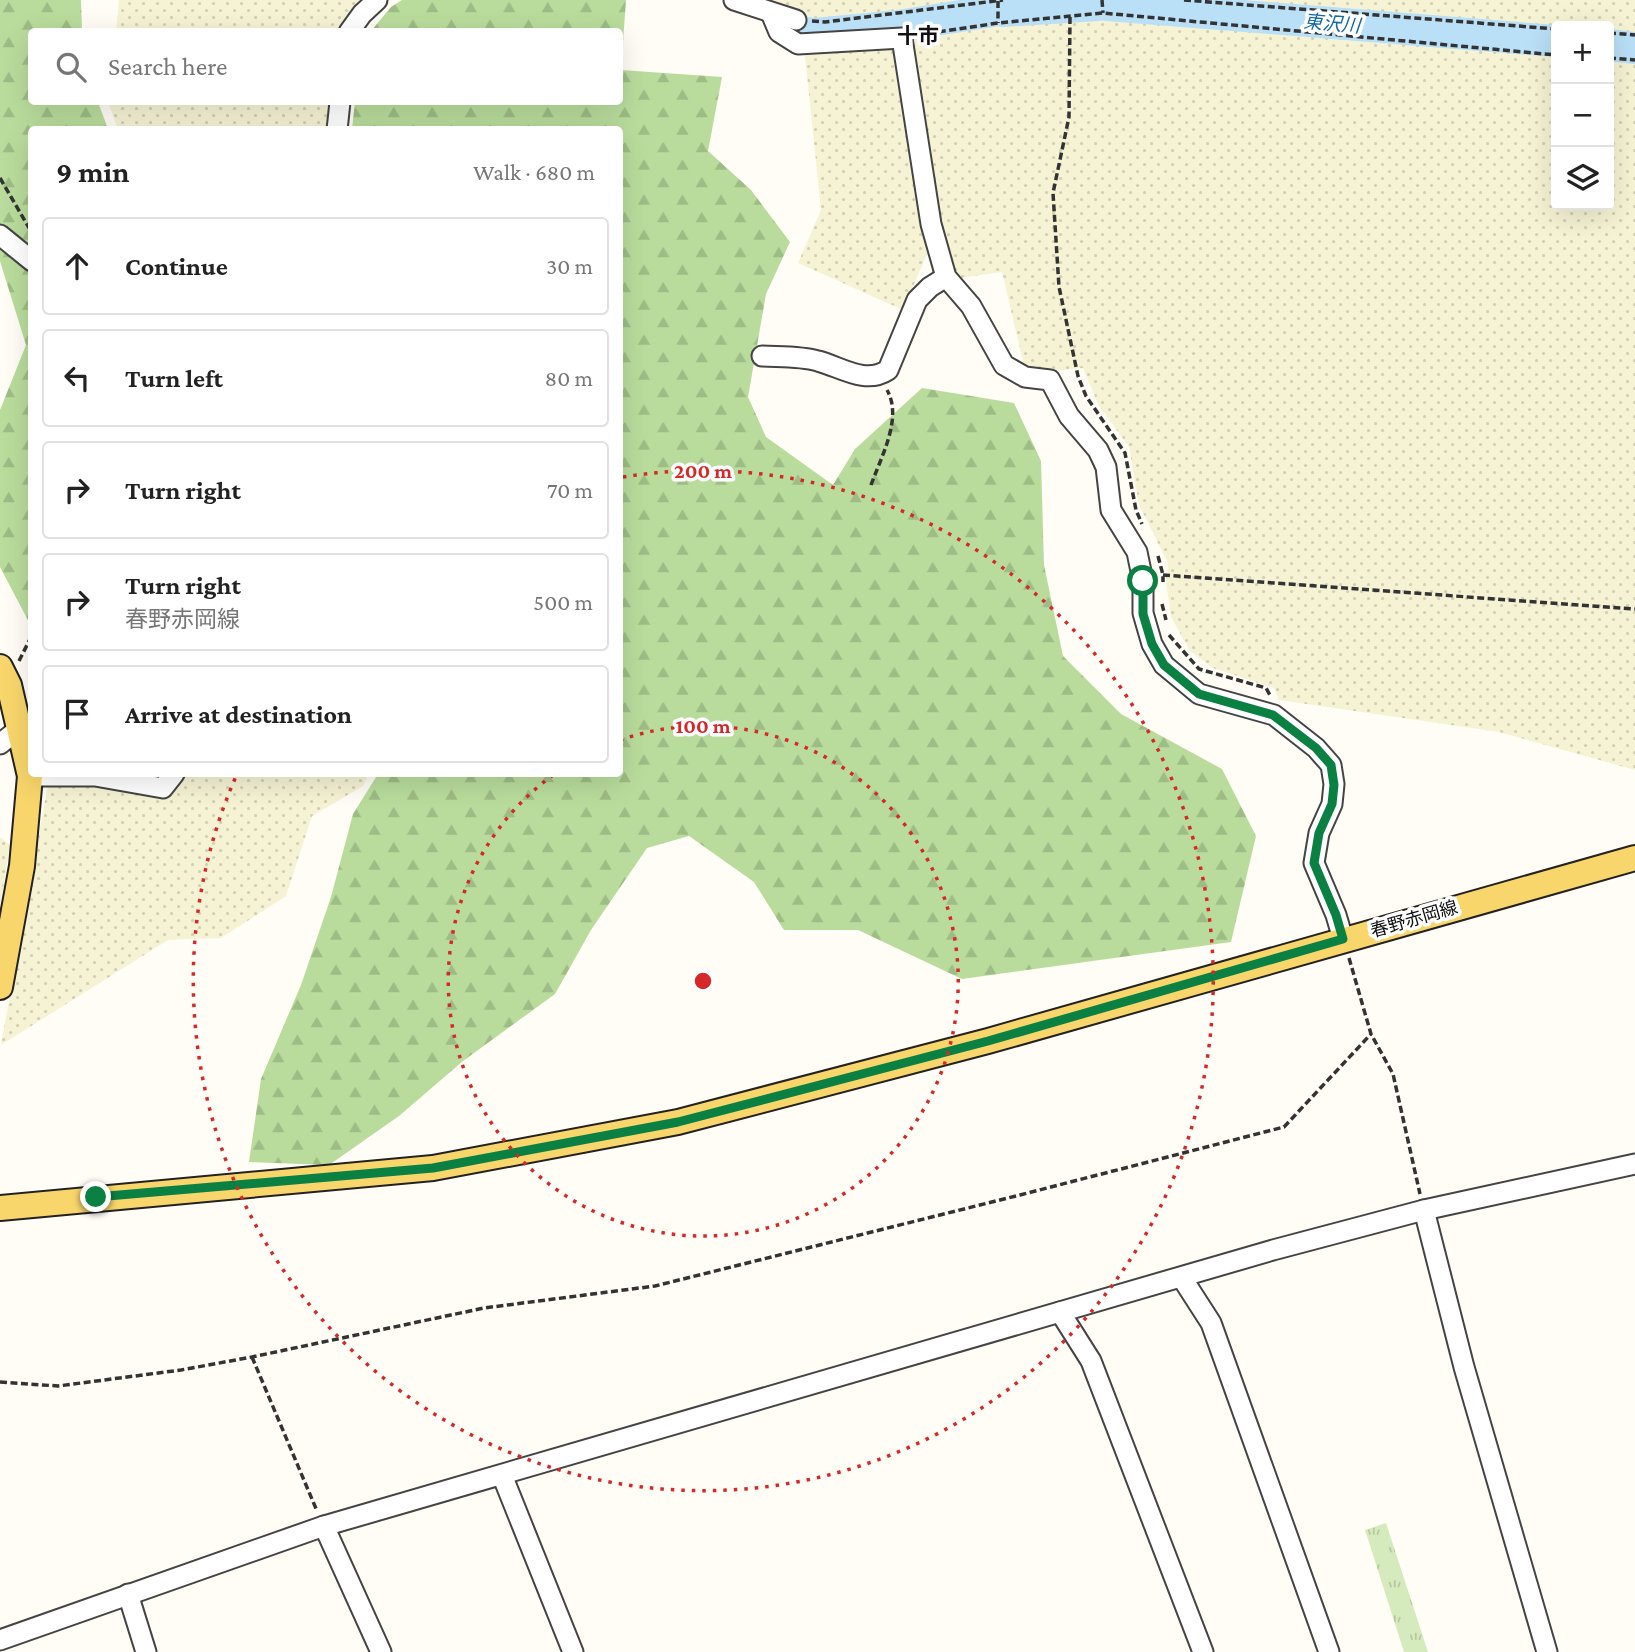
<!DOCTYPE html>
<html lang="en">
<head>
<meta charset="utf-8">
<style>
  :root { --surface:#fff; --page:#f2f2f2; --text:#222; --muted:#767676; --line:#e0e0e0 }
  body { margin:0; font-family:"Crimson Pro","Noto Sans JP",serif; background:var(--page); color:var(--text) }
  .controls { position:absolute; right:21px; top:21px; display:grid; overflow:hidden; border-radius:7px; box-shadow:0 7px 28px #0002 }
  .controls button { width:63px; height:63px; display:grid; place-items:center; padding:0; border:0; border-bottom:2px solid var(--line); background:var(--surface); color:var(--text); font:35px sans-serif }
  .stop { position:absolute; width:21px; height:21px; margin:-16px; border:5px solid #0b8043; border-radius:50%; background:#fff }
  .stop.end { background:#0b8043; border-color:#fff; box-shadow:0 2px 7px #0008 }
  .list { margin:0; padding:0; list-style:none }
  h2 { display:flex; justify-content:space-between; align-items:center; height:91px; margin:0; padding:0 28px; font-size:30px }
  h2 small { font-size:23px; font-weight:400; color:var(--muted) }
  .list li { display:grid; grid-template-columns:46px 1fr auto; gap:21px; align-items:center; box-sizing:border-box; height:98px; margin:0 14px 14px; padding:0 14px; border:2px solid var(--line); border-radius:7px }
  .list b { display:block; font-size:26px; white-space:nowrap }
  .list p { margin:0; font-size:23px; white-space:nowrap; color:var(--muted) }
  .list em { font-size:23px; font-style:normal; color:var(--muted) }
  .icon { flex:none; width:38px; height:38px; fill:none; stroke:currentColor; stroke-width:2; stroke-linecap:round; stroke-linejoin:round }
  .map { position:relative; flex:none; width:1635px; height:1652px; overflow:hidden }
  .search { position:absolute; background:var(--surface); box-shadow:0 7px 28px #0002; left:28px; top:28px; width:595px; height:77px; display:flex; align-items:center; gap:18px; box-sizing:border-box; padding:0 24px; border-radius:7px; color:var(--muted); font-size:26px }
  .panel { position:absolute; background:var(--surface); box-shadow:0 7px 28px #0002; left:28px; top:126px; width:595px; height:651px; border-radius:7px }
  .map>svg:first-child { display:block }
</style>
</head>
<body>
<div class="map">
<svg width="1635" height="1652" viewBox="0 0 1635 1652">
  <defs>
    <pattern id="farmland-dots" width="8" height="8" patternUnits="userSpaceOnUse" patternTransform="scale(1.75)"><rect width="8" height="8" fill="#f6f3d4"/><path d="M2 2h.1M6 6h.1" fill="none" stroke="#d2cfb5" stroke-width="1.8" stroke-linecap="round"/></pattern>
    <pattern id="grass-tufts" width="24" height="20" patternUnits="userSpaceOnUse" patternTransform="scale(1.75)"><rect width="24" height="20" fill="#d5ebbd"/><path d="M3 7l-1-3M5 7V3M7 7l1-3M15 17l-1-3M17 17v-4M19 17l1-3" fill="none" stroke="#b6c8a1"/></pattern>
    <pattern id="forest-firs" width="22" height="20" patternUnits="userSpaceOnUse" patternTransform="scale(1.75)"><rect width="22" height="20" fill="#b9dc9c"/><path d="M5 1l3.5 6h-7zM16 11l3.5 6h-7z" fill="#9ebc85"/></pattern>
  </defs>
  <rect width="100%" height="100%" fill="#fffdf5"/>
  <!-- farmland -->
  <g fill="url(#farmland-dots)" fill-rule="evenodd">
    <polygon points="119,0 366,0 344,31 116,32"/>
    <path d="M757,0H1635V770L1499,732L1279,700L1274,688L1213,668L1190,651L1171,617L1166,582L1168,563L1139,505L1129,447L1098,404L1083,368L1026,374L1002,272L952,279L946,250L927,254L903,310L798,263L821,210L801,17ZM1556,26H1609V205H1556Z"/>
    <polygon points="108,102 333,102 330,130 118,129"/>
    <polygon points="103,774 369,774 363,786 312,816 286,896 221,938 168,940 1,1045 48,784"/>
    <polygon points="0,837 10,845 0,908"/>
  </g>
  <!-- grass -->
  <polygon fill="url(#grass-tufts)" points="1386,1523 1428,1652 1404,1652 1365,1530"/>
  <!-- forest -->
  <g fill="url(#forest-firs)">
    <polygon points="0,0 81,0 82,31 32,32 32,102 98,102 108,129 32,130 31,626 0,567 0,410 26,345 0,261"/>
    <polygon points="402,0 626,0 621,70 722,77 708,151 751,190 790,242 766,294 748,397 766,437 833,485 855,449 922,388 1014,403 1041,461 1044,565 1063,656 1121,714 1222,769 1256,836 1231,942 962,979 858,930 784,930 754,882 689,836 647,848 591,930 555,994 463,1061 399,1116 329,1165 249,1162 261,1079 301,985 331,897 353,814 378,774 620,774 620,130 352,129 355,102 620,102 620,32 371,31 391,7"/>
  </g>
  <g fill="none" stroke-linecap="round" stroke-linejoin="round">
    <!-- river -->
    <g stroke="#b9e0f7" stroke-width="32">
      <polyline points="1107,5 1556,41"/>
      <polyline points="1003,11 1098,5"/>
      <polyline points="788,30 815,34 898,26 992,11"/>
      <polyline points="1609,45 1635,48"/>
    </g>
    <defs>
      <g id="minor">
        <polyline points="734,0 796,20"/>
        <polyline points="771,13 779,32 798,44 902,38 931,224 946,277 971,306 1004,365 1025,377 1050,380 1069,416 1098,450 1106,467 1111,510 1137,552 1143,581 1143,613 1152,644 1164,665 1199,694 1274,715 1316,748 1331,765 1334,784 1332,804 1319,833 1314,863 1336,915 1343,939"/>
        <polyline points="349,32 362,14 377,0"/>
        <polyline points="337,130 340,102"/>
        <polyline points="0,235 32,261"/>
        <path d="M762,356C780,357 801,356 818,361C841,367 865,385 888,370L917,300L930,287L946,277"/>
        <polyline points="0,744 20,728"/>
        <polyline points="30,776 95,776 163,788 174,774"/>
        <polyline points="1424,1210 1464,1367 1547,1652"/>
        <polyline points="1182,1278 1211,1323 1329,1652"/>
        <polyline points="1060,1312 1091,1361 1203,1652"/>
        <polyline points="502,1475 573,1652"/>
        <polyline points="324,1526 381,1652"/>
        <polyline points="128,1594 146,1652"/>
        <polyline points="0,1640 324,1526 1273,1250 1424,1210 1635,1164"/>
      </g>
      <g id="major">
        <polyline points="0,667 9,685 30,776 22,866 0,987"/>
        <polyline points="0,1208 433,1168 678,1122 988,1041 1635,858"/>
      </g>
    </defs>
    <!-- minor casing -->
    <use href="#minor" stroke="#444" stroke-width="23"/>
    <!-- major casing -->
    <use href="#major" stroke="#222" stroke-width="28"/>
    <!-- path -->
    <g stroke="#333" stroke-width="3.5" stroke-dasharray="7 3.5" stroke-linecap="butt">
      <polyline points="1102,0 1103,13"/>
      <polyline points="1184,0 1556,29"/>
      <polyline points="998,1 998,23"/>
      <polyline points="1070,17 1069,117 1053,193 1059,287 1078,376 1086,396 1125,453 1136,510 1142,524"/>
      <polyline points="812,21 825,22 1003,0"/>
      <polyline points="1609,33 1635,35"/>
      <polyline points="918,35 998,23 1103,13 1556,55"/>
      <polyline points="1609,58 1635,60"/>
      <polyline points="0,178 32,233"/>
      <path d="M871,485C881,457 903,418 887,390"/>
      <polyline points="1158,556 1163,575 1163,582"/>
      <polyline points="1163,575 1635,609"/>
      <polyline points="1162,604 1166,620"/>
      <polyline points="1169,635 1199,669 1266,688 1271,697"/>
      <polyline points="19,661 32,635"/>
      <polyline points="1349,958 1371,1034 1393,1074 1420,1194"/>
      <polyline points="252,1357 317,1511"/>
      <polyline points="0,1382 58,1386 181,1370 252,1357 484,1308 655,1286 1020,1195 1284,1127 1371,1034"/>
    </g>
    <!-- minor -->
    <use href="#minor" stroke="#fff" stroke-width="19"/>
    <!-- major -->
    <use href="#major" stroke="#f9d66b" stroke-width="24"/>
  </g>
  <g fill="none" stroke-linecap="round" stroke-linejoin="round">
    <!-- route -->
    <polyline stroke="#0b8043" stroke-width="9" points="96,1197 433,1168 678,1122 988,1041 1343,939 1336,915 1314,863 1319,833 1332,804 1334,785 1331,765 1316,748 1273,715 1199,694 1164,665 1152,644 1143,614 1143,581"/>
  </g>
  <!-- distance rings -->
  <g fill="none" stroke="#d62828" stroke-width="3.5" stroke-dasharray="3.5 7">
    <path d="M620 740A255 255 0 1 1 553 775"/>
    <path d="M623 477A510 510 0 1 1 237 774"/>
  </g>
  <g text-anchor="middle" stroke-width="7" stroke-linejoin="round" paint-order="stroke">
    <!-- street labels -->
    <g font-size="18" fill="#111" stroke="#fff">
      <text transform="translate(1414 919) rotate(-16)" y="6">春野赤岡線</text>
    </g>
    <!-- water labels -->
    <g font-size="19" font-style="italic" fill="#1768a6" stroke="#fff">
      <text transform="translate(1332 23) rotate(5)" y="7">東沢川</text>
    </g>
    <!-- quarter labels -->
    <g font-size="21" font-weight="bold" fill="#111" stroke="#fff">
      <text x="918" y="43">十市</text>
    </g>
  </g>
  <circle cx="703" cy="981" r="10" fill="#d62828" stroke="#fff" stroke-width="3.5"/>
  <g font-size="21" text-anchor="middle" font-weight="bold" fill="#d62828" stroke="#fff" stroke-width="7" stroke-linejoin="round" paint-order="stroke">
    <text x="703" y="478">200 m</text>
    <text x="703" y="733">100 m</text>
  </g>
</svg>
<div class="controls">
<button>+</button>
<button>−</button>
<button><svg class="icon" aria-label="layers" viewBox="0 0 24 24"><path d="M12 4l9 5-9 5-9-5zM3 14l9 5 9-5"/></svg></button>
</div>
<div class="stop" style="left:1143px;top:581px"></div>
<div class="stop end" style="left:96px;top:1197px"></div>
<div class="search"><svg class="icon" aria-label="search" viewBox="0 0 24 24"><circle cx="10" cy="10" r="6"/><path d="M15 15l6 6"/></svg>Search here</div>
<section class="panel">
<h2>9 min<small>Walk · 680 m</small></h2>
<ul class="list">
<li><svg class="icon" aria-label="ahead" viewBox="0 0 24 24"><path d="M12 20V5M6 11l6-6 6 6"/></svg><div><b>Continue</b></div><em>30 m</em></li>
<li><svg class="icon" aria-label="left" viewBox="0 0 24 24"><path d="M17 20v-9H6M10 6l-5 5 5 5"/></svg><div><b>Turn left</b></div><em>80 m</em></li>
<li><svg class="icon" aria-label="right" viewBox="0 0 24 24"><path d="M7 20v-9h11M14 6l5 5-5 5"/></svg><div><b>Turn right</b></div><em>70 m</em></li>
<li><svg class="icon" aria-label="right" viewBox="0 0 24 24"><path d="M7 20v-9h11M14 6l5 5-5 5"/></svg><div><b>Turn right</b><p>春野赤岡線</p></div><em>500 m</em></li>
<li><svg class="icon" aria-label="arrive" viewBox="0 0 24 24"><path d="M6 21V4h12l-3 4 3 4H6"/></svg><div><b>Arrive at destination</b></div></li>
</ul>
</section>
</div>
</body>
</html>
